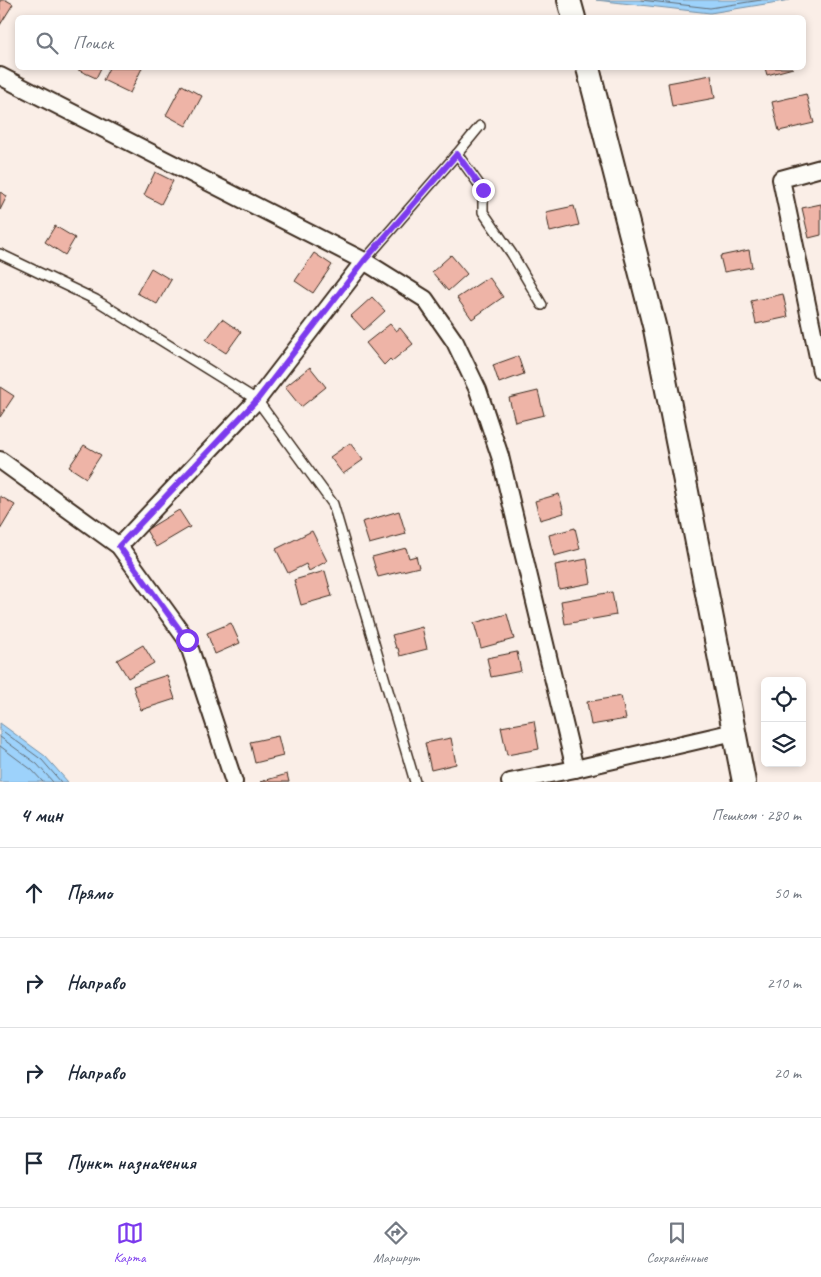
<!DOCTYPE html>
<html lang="ru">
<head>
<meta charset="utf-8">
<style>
  :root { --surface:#fff; --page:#f2f2f3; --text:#1f2937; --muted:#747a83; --line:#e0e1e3; --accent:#7c3aed }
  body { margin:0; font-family:Caveat,sans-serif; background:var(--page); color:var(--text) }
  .controls { position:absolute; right:15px; bottom:15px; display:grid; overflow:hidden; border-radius:8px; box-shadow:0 2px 8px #0003 }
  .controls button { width:45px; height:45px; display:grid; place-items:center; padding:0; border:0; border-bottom:1px solid var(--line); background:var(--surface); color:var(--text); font:25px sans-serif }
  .stop { position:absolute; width:15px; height:15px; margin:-11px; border:4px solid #7c3aed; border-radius:50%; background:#fff }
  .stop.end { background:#7c3aed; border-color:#fff; box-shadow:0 1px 5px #0008 }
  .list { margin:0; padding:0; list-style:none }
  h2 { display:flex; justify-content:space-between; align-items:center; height:65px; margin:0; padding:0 20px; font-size:21px }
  h2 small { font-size:16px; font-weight:400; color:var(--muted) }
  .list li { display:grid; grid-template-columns:32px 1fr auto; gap:15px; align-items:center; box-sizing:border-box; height:90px; padding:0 20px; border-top:1px solid var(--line) }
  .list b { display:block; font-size:19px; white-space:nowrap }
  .list em { font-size:16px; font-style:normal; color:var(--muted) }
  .icon { flex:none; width:28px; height:28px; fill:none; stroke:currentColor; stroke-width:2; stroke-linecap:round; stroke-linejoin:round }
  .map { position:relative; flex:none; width:821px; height:782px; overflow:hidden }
  .search { position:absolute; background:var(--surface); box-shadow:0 2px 8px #0003; left:15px; right:15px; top:15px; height:55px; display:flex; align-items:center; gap:12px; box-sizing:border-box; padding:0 18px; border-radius:8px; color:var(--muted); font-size:19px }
  .sheet { height:425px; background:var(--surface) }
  nav { display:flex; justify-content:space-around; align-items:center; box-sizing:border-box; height:70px; border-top:1px solid var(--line); background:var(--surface); font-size:14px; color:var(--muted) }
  nav a { display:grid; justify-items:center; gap:2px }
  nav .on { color:var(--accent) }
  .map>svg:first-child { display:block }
</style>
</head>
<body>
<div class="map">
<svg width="821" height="782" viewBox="0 0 821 782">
  <rect width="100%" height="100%" fill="#faeee7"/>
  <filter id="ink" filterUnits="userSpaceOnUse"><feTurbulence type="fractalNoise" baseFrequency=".02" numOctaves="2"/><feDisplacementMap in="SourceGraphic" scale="10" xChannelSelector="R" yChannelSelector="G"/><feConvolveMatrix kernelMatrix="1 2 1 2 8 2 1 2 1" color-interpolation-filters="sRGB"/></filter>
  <g filter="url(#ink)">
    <!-- water -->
    <g fill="#9dd2fb" stroke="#768fa3">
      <polygon points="596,0 790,0 710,13"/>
      <polygon points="0,723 45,756 68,782 0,782"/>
    </g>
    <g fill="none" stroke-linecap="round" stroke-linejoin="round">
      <!-- shore -->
      <g stroke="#626d76" stroke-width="1">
        <polyline points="641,0 710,8 761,0"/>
        <polyline points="0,729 42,760 61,782"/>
        <polyline points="0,737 37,764 53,782"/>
        <polyline points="0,746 32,770 43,782"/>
      </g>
    </g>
    <!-- building -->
    <g fill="#eeb4a7" stroke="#3b2a1e">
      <polygon points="0,0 6,0 13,4 0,25"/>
      <polygon points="74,68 101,68 96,78"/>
      <polygon points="109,68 142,68 130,93 103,80"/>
      <polygon points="765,68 793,68 767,75"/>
      <polygon points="711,75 715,98 672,106 668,83"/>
      <polygon points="182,85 202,96 186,126 166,115"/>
      <polygon points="806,94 814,123 779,131 772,102"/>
      <polygon points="155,172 173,181 161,204 144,195"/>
      <polygon points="0,192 7,196 0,210"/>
      <polygon points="821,204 821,235 809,238 802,208"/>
      <polygon points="574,206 579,225 550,232 546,212"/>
      <polygon points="55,226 75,238 65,255 45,242"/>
      <polygon points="749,250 752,267 724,272 720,256"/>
      <polygon points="314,253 332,265 313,293 295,281"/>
      <polygon points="451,255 467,274 448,291 432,272"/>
      <polygon points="151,268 171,280 157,304 137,293"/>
      <polygon points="489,277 503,297 472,319 457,298"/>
      <polygon points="783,294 788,317 756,324 751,301"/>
      <polygon points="372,297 385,311 364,330 351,316"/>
      <polygon points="222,319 241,332 226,353 206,340"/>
      <polygon points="390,324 396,331 400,328 413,344 392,361 390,359 384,365 366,343"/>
      <polygon points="518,356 524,374 499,383 493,365"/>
      <polygon points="310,367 326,387 301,407 285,387"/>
      <polygon points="0,387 14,396 0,417"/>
      <polygon points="538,391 544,415 515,422 509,398"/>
      <polygon points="350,443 363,460 343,474 330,457"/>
      <polygon points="84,445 101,455 86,478 69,467"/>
      <polygon points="559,494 564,513 540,520 535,501"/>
      <polygon points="0,496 15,505 0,530"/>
      <polygon points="179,510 190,527 156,547 146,530"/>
      <polygon points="399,511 406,534 369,544 362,522"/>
      <polygon points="575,528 580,549 554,556 549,535"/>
      <polygon points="312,531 327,561 309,571 306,564 288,573 276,549"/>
      <polygon points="406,548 409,558 416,556 419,567 378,577 372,557"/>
      <polygon points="587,559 591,583 559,589 555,565"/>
      <polygon points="325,571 332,596 301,605 294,580"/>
      <polygon points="612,592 616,615 565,624 561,601"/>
      <polygon points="507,614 514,639 481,648 474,623"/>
      <polygon points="231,623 240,643 215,654 207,633"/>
      <polygon points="422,627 427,649 400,656 398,648 396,648 392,635"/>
      <polygon points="143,645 154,663 128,678 117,660"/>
      <polygon points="517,652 521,671 491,677 487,658"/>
      <polygon points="167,675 175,699 141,710 133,686"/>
      <polygon points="621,696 626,719 591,725 587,702"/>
      <polygon points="534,721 539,749 507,755 501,727"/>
      <polygon points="278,736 283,756 255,763 250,742"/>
      <polygon points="451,738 456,764 431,770 425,743"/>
      <polygon points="287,774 289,782 260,782"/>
    </g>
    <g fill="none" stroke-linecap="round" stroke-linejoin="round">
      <defs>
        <g id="lane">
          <polyline points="457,154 480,126"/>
          <polyline points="0,254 96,300 257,400 333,504 415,782"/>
          <polyline points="364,261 457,154 483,190 483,212 512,254 542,305"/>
        </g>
        <g id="street">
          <polyline points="0,76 364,261 425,299 455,342 478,390 500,456 575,769"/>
          <polyline points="821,168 781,179 821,371"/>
          <polyline points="0,460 119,546 187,640 234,782"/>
          <polyline points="119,546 257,400 364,261"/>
          <polyline points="510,782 575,769 734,732"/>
        </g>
        <g id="secondary">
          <polyline points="569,0 574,18"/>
          <polyline points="588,68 655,329 744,782"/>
        </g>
      </defs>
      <!-- lane casing -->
      <use href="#lane" stroke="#3b2a1e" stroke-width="12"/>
      <!-- street casing -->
      <use href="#street" stroke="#3b2a1e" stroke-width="20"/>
      <!-- secondary casing -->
      <use href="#secondary" stroke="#3b2a1e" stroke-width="26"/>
      <!-- lane -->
      <use href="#lane" stroke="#fdfcf7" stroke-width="9"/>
      <!-- street -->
      <use href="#street" stroke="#fdfcf7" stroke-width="16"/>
      <!-- secondary -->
      <use href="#secondary" stroke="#fdfcf7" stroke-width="22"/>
    </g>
  </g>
  <g fill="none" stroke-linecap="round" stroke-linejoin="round" filter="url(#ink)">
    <!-- route -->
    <polyline stroke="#7c3aed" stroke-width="6" points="187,640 119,546 257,400 364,261 457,154 483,190"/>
  </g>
</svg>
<div class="controls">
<button><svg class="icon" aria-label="locate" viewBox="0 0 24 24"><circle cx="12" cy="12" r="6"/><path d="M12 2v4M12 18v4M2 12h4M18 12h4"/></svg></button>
<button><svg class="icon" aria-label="layers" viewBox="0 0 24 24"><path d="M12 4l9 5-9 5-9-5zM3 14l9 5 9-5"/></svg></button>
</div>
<div class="stop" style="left:187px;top:640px"></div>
<div class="stop end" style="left:483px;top:190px"></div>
<div class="search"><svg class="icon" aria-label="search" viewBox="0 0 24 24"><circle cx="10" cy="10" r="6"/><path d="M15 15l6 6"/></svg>Поиск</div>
</div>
<section class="sheet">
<h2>4 мин<small>Пешком · 280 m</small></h2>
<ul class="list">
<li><svg class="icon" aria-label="ahead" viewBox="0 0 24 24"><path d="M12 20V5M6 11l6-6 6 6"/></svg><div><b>Прямо</b></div><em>50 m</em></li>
<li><svg class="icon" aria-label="right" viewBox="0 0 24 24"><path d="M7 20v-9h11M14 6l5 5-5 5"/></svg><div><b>Направо</b></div><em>210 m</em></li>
<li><svg class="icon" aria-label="right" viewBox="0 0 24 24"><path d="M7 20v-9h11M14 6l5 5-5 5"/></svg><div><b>Направо</b></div><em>20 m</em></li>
<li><svg class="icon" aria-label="arrive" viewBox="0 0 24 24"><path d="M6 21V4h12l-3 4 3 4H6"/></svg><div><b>Пункт назначения</b></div></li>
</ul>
</section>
<nav>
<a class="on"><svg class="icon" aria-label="map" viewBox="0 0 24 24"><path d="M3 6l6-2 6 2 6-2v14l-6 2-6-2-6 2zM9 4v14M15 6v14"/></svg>Карта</a>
<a><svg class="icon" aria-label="directions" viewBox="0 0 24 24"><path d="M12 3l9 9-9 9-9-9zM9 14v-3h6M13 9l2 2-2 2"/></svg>Маршрут</a>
<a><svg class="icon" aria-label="saved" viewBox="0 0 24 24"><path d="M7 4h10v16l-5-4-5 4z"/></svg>Сохранённые</a>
</nav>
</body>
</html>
